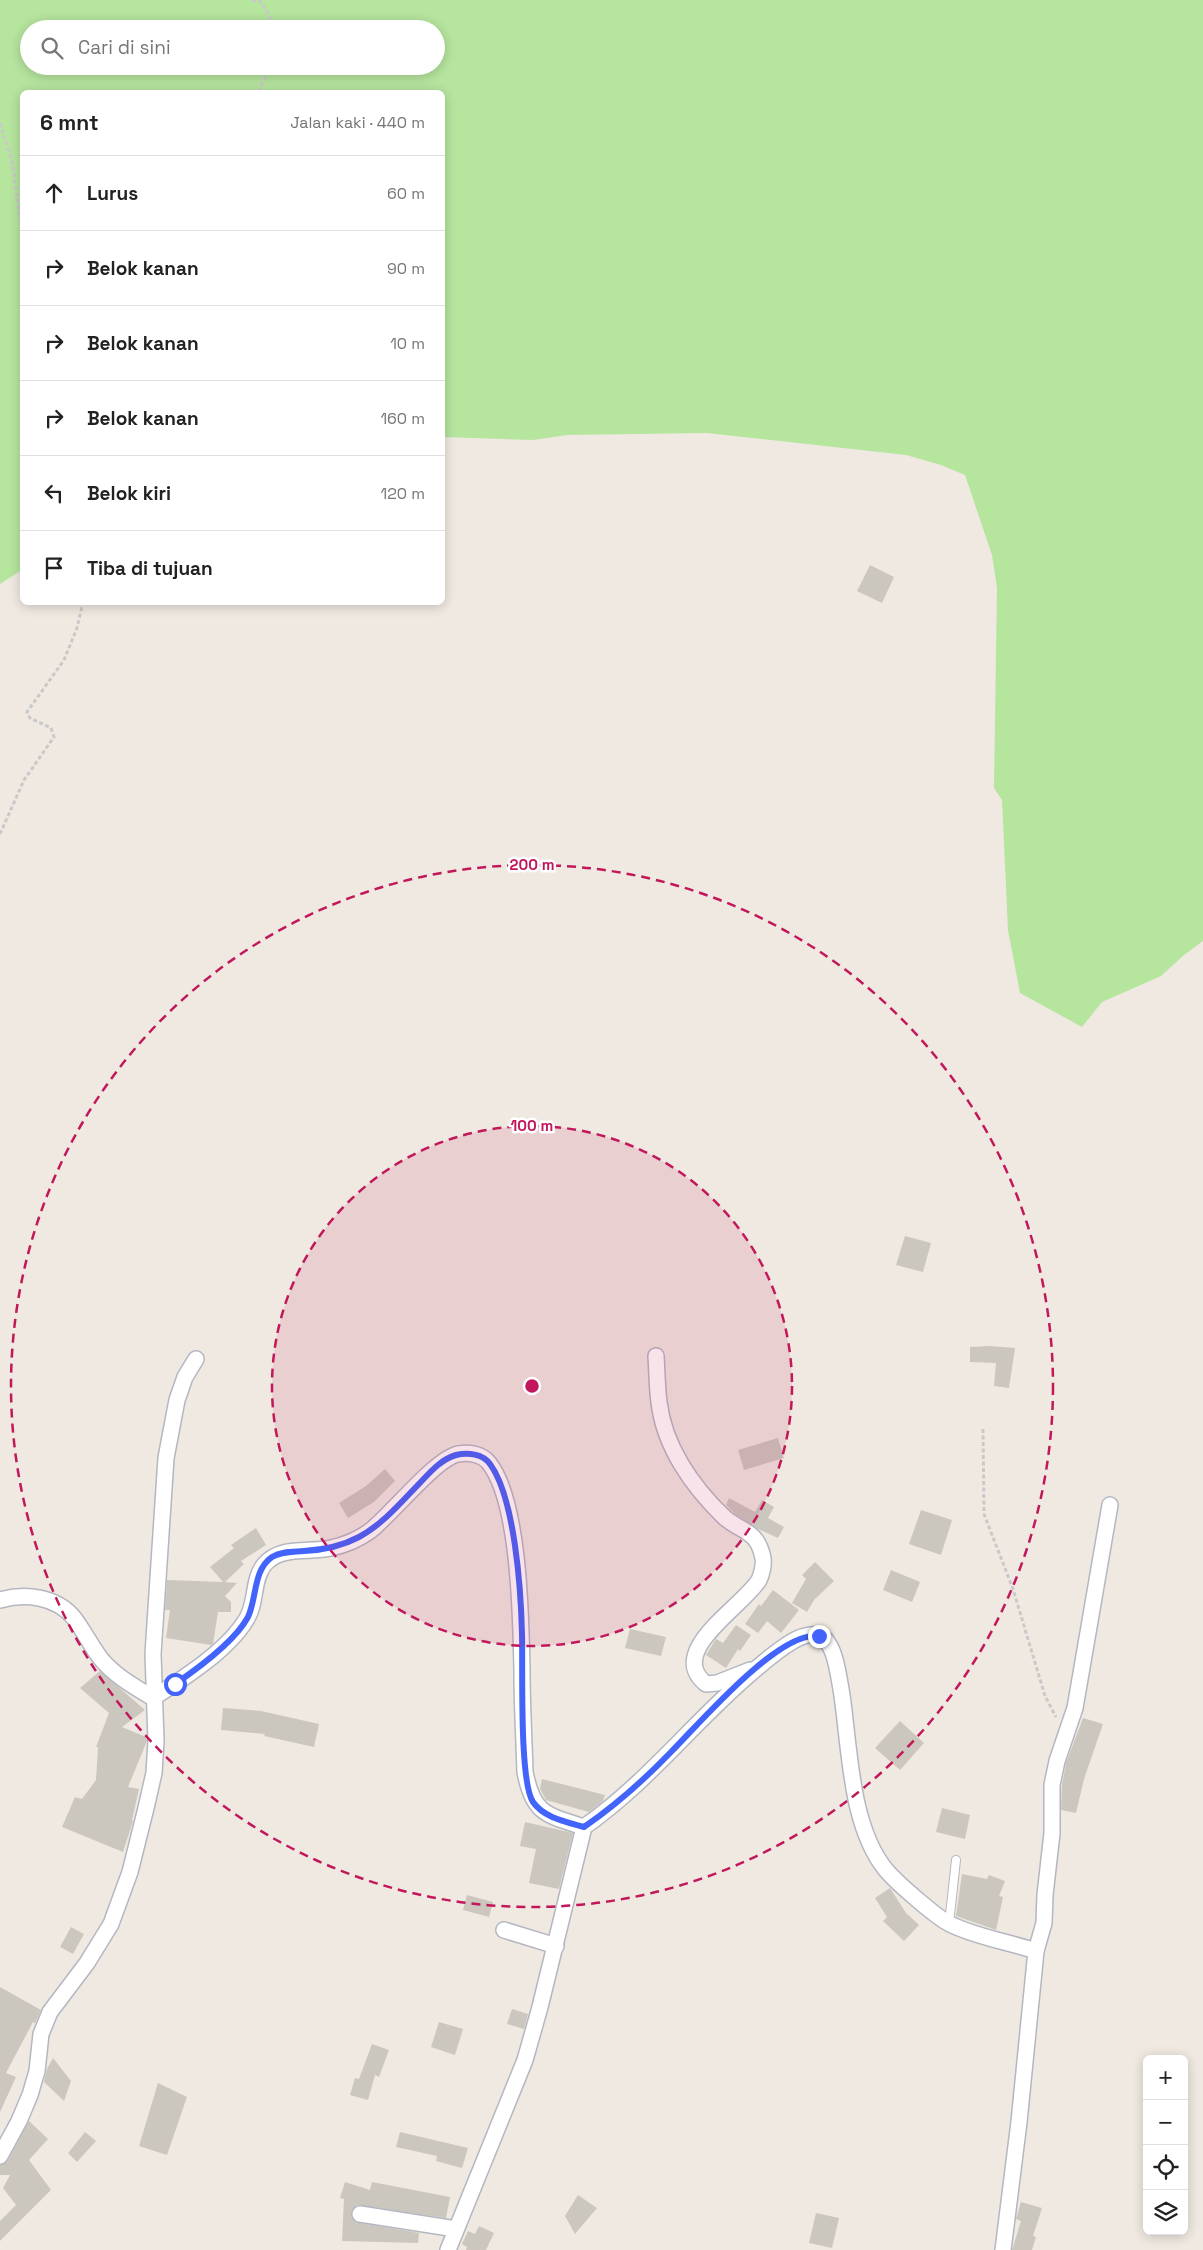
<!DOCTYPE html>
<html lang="id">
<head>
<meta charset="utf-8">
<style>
  :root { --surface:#fff; --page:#f2f2f2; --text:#222; --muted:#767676; --line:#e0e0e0 }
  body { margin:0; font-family:"Space Grotesk",sans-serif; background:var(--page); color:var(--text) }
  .controls { position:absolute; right:15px; bottom:15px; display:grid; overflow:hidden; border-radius:8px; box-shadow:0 2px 12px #0003 }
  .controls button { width:45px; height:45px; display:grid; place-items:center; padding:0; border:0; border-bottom:1px solid var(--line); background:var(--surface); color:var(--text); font:25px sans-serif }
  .stop { position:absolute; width:15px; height:15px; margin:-11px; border:4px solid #4264fb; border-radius:50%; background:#fff }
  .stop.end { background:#4264fb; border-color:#fff; box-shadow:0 1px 5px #0008 }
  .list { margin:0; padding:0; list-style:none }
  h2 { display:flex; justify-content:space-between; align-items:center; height:65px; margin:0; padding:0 20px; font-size:21px }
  h2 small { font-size:16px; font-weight:400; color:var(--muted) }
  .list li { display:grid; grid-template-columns:32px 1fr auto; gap:15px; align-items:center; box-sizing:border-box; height:75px; padding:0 20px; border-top:1px solid var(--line) }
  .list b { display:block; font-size:19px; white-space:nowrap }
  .list em { font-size:16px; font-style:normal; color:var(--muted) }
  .icon { flex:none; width:28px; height:28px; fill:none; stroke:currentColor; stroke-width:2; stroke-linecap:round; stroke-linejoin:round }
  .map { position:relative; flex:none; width:1203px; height:2250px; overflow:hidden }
  .search { position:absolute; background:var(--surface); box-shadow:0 2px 12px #0003; left:20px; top:20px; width:425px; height:55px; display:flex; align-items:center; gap:12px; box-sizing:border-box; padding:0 18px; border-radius:28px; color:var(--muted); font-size:19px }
  .panel { position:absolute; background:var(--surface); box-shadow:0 2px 12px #0003; left:20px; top:90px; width:425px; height:515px; border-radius:8px }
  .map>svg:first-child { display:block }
</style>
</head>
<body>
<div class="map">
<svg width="1203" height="2250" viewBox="0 0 1203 2250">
  <rect width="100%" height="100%" fill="#efe9e1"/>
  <!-- green -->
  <path fill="#b6e59e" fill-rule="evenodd" d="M0,0H1203V941L1184,955L1161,976L1102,1002L1082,1027L1020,993L1008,930L1002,800L994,788L997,588L992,555L965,475L941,465L906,455L707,433L567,435L533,440L443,437L442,92H22V570L0,584ZM29,29H436V66H29Z"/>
  <!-- building -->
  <g fill="#cbc7bf">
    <polygon points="870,565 894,577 882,603 857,591"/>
    <polygon points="905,1236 931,1243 923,1272 896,1265"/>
    <polygon points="990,1346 1015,1348 1009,1388 994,1386 996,1363 970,1362 970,1347"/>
    <polygon points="778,1438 784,1458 744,1470 738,1450"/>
    <polygon points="385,1469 395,1481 374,1502 348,1518 339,1503 366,1486"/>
    <polygon points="729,1498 755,1512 762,1500 774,1507 768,1518 784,1527 778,1538 758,1529 735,1514 726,1505"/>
    <polygon points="921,1510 952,1520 941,1555 909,1544"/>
    <polygon points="256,1528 266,1545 241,1561 244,1564 225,1582 237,1583 225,1596 231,1602 231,1612 218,1612 213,1644 211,1645 166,1638 170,1610 165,1610 167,1580 223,1582 210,1567 234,1548 231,1545"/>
    <polygon points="815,1562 834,1581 814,1600 807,1612 792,1603 806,1579 802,1575"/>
    <polygon points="891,1570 920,1582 912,1602 883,1590"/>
    <polygon points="773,1590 799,1610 781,1633 767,1621 758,1633 745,1624 759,1604 761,1606"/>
    <polygon points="736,1625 751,1635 740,1651 738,1649 726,1668 706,1655 716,1639 723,1643"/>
    <polygon points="630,1629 666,1637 661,1656 625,1648"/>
    <polygon points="100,1671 145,1710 122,1727 146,1737 147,1741 128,1787 139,1789 132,1820 133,1821 123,1852 62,1827 75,1797 82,1799 96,1780 98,1747 96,1747 109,1713 80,1688"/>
    <polygon points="223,1708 261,1711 319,1724 314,1747 264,1736 265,1734 221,1730"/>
    <polygon points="1083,1718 1103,1724 1084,1779 1076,1813 1061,1810 1062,1785 1066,1763"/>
    <polygon points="900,1721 924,1743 900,1770 875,1748"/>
    <polygon points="542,1779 605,1795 603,1801 589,1812 546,1800 540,1789"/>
    <polygon points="942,1808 970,1815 965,1839 936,1832"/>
    <polygon points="525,1822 573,1833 559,1889 529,1883 536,1849 520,1846"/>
    <polygon points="962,1874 987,1879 989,1875 1005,1881 999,1896 1003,1897 996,1930 956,1916"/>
    <polygon points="890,1888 906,1913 919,1925 904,1941 883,1921 887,1917 875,1898"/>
    <polygon points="467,1895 493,1902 489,1917 463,1910"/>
    <polygon points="71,1927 84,1934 73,1954 60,1947"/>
    <polygon points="0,1987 41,2010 35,2023 33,2022 6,2073 16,2077 0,2112"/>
    <polygon points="512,2009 528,2014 524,2029 507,2024"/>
    <polygon points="439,2022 463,2029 455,2055 431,2047"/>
    <polygon points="372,2044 389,2050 379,2077 375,2075 368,2100 350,2095 355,2078 359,2079"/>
    <polygon points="53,2058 71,2081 64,2101 44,2082 47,2069"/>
    <polygon points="158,2083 187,2097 167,2155 139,2146"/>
    <polygon points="29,2121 48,2139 29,2160 51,2190 0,2241 0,2221 16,2205 3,2188 10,2175 0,2175 0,2165 8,2160"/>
    <polygon points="85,2132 96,2141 77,2162 68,2153"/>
    <polygon points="400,2132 468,2148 462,2168 436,2161 437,2156 396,2147"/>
    <polygon points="345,2182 370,2190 372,2182 450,2197 446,2218 357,2205 351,2213 355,2222 419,2233 418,2243 342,2241 344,2199 340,2198"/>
    <polygon points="578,2195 597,2208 575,2234 565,2216"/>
    <polygon points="1021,2202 1042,2208 1033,2236 1036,2237 1032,2250 1012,2250 1021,2221 1016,2219"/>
    <polygon points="816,2213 839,2218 832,2248 809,2243"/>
    <polygon points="479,2226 494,2233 486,2250 466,2250 467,2247 462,2244 468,2231 475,2234"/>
  </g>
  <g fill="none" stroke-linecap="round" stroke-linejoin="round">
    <defs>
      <polyline id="service" points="949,1924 956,1860"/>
      <g id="minor">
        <path d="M656,1356C657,1371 657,1387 659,1402C664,1446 692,1486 723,1516C739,1532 757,1528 763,1558C764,1564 762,1574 759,1580C744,1606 665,1651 706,1684L717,1683L750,1670"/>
        <path d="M0,1600C25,1593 56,1596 74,1618C84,1631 91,1646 101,1659C115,1676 135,1687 153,1698C184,1678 227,1651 246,1620C257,1604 252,1580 264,1565C280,1545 309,1553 331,1548C345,1545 359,1539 370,1531C392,1514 435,1459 458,1454C469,1452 482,1454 489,1463C520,1502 521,1623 522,1672C522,1705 524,1739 525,1772C533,1814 546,1815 584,1827"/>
        <polyline points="504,1930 556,1946"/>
        <polyline points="1036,1951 1044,1923 1045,1895 1052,1833 1052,1785 1057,1761 1075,1708 1110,1505"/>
        <polyline points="0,2156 19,2121 30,2095 37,2071 41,2034 50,2012 87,1963 111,1924 130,1872 146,1808 154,1773 156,1741 153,1654 166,1458 177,1400 185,1377 196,1359"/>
        <polyline points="360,2214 456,2229"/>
        <path d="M448,2250L525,2060L540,2007L584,1827C644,1785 688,1729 742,1681C758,1667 774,1652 793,1641C802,1636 816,1631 825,1639C836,1651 838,1674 841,1689C850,1744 849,1825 886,1870C897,1883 936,1917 950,1924C976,1937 1009,1942 1036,1951L1019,2122L1003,2250"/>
      </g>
    </defs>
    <!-- service casing -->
    <use href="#service" stroke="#b4b7c1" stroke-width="10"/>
    <!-- minor casing -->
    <use href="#minor" stroke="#b4b7c1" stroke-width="18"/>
    <!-- path -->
    <g stroke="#c9c9c9" stroke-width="3" stroke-dasharray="4 2.5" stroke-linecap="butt">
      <polyline points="252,0 261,2 277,29"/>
      <polyline points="258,92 271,66"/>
      <polyline points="0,123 12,162 22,232"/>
      <polyline points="0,834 24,780 54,737 51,728 30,718 27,712 64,660 77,628 83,602"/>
      <polyline points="983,1429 984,1514 1013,1589 1045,1696 1056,1717"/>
    </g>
    <!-- service -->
    <use href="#service" stroke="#fff" stroke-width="8"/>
    <!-- minor -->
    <use href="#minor" stroke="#fff" stroke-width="15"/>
  </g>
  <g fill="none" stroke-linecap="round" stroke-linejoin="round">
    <!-- route -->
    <path stroke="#4264fb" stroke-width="6" d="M175,1684C197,1669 235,1641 248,1617C257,1598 253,1570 272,1557C282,1551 293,1552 304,1551C323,1550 342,1546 359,1537C381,1525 398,1506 415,1488C428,1475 439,1460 456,1455C468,1452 483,1454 490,1464C515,1498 521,1591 522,1634C523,1665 519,1781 533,1802C544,1818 567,1822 584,1827C616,1805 645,1779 671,1752C699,1724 779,1630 819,1636"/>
  </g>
  <!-- distance rings -->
  <circle cx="532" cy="1386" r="260" fill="#c2185b" fill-opacity=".12"/>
  <g fill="none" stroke="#c2185b" stroke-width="2.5" stroke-dasharray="9 6">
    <circle cx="532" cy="1386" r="260"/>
    <circle cx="532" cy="1386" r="521"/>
  </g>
  <circle cx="532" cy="1386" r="8" fill="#c2185b" stroke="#fff" stroke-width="2.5"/>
  <g font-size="15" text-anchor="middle" font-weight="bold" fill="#c2185b" stroke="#fff" stroke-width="5" stroke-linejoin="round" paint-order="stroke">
    <text x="532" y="870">200 m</text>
    <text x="532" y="1131">100 m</text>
  </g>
</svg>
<div class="controls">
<button>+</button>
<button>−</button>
<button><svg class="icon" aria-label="locate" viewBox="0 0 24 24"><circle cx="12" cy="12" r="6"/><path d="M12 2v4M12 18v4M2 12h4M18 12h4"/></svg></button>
<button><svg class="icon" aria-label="layers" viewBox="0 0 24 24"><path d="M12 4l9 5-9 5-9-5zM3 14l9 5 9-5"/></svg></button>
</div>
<div class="stop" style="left:175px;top:1684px"></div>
<div class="stop end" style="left:819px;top:1636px"></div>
<div class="search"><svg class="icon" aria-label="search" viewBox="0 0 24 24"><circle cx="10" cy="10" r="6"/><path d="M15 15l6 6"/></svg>Cari di sini</div>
<section class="panel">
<h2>6 mnt<small>Jalan kaki · 440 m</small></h2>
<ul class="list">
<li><svg class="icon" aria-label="ahead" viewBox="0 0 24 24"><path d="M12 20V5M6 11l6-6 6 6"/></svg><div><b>Lurus</b></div><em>60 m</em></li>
<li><svg class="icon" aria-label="right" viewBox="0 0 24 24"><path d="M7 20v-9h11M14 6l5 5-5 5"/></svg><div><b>Belok kanan</b></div><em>90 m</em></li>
<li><svg class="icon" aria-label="right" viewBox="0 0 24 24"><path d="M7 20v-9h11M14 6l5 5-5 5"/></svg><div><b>Belok kanan</b></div><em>10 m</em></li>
<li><svg class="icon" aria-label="right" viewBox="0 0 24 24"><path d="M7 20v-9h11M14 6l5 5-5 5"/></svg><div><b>Belok kanan</b></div><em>160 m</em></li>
<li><svg class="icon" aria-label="left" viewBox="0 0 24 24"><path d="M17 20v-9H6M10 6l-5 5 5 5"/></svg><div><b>Belok kiri</b></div><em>120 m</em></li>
<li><svg class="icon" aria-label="arrive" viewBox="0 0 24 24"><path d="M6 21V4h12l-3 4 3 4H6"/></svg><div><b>Tiba di tujuan</b></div></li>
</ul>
</section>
</div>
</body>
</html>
